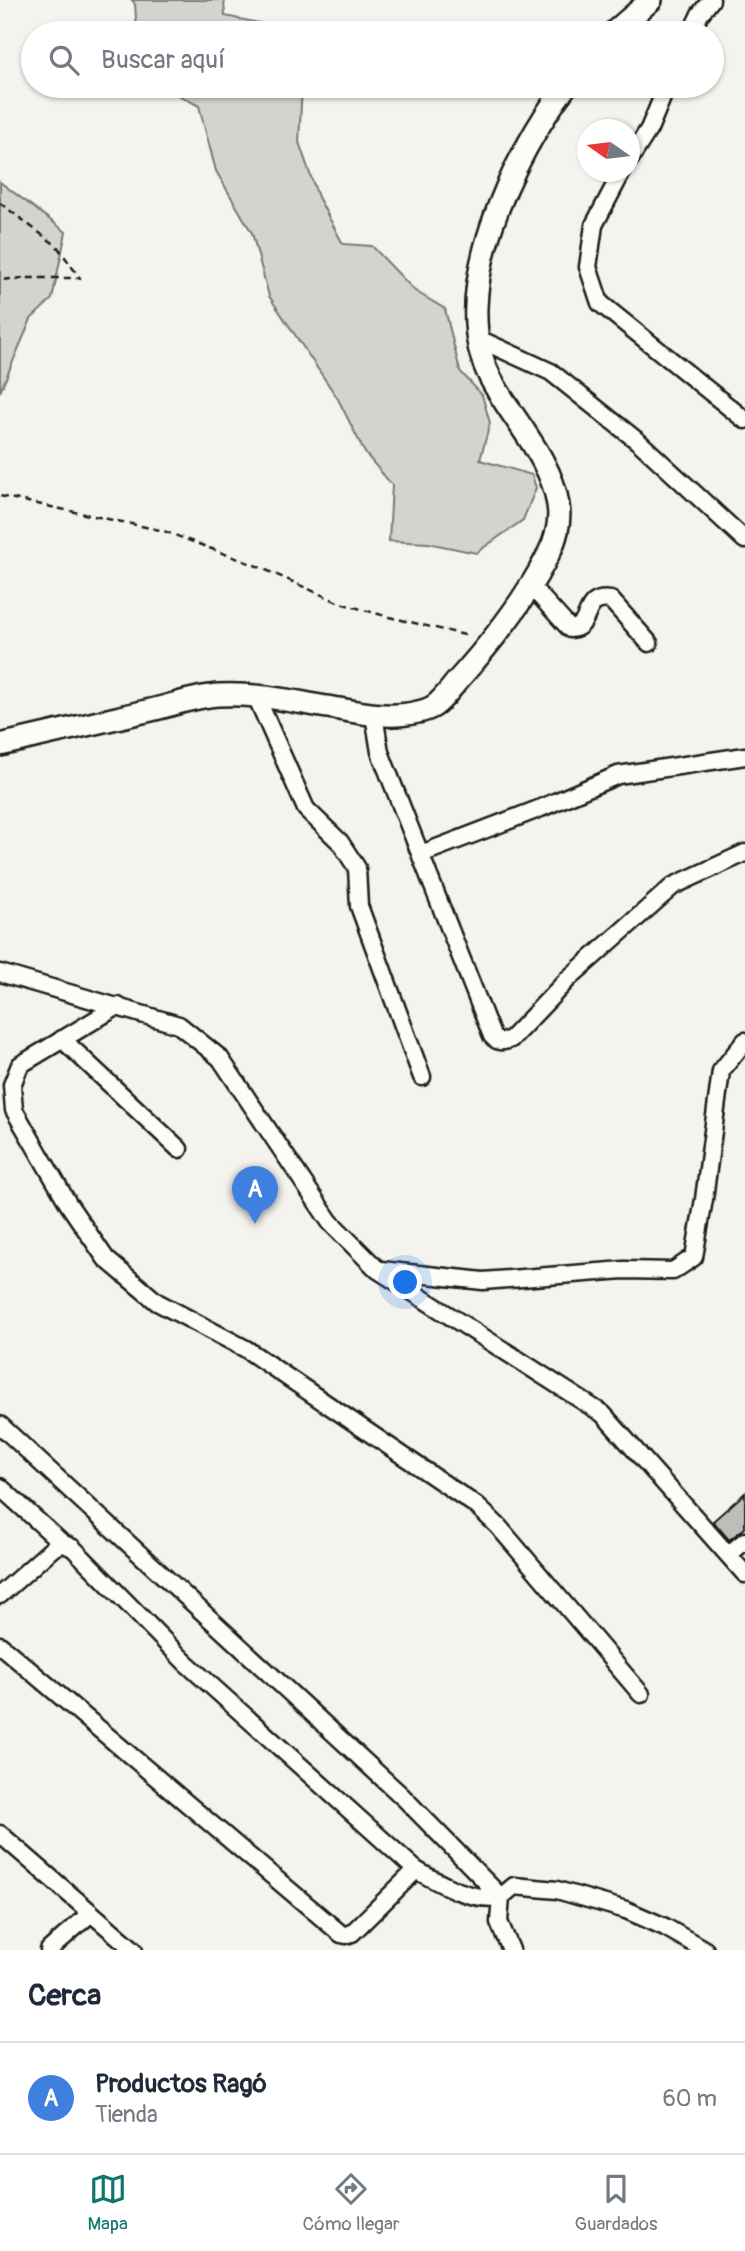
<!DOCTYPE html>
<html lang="es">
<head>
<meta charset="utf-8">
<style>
  :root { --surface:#fff; --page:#f6f6f7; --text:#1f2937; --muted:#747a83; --line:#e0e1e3; --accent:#0f766e }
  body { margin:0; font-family:Pangolin,sans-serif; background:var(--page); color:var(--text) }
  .compass { position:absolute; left:577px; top:119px; width:63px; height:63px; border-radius:50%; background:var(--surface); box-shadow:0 2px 5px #0004; rotate:284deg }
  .you { position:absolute; left:406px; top:1283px; width:24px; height:24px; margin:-18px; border:5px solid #fff; border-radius:50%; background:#1a73e8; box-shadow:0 0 0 10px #1a73e833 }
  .badge { display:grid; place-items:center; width:46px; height:46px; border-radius:50%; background:var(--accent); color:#fff; font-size:23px; font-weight:700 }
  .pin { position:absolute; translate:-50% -58px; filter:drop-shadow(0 2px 4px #0008) }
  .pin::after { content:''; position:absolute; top:37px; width:24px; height:21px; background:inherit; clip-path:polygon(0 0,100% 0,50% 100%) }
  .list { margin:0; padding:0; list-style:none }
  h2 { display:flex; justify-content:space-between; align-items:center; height:91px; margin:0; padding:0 28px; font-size:30px }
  h2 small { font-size:23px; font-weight:400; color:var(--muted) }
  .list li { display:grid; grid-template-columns:46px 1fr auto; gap:21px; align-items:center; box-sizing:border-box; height:112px; padding:0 28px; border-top:2px solid var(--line) }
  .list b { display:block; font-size:26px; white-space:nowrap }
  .list p { margin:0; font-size:23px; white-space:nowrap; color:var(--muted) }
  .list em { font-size:23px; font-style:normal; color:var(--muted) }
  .icon { flex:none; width:38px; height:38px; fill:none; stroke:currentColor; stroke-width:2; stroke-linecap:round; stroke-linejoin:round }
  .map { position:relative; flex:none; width:745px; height:1950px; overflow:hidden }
  .search { position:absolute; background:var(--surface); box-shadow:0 2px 5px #0004; left:21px; right:21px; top:21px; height:77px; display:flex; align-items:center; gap:18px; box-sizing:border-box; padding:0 24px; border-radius:38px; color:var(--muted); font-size:26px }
  .sheet { height:203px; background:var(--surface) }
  nav { display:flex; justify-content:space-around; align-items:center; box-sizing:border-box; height:98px; border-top:2px solid var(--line); background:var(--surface); font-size:19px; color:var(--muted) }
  nav a { display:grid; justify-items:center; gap:4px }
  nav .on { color:var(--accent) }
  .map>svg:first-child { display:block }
</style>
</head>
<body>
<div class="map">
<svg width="745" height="1950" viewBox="0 0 745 1950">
  <rect width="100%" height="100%" fill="#f4f3ee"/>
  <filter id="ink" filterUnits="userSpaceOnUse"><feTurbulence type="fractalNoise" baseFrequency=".0143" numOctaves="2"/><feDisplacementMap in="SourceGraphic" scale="14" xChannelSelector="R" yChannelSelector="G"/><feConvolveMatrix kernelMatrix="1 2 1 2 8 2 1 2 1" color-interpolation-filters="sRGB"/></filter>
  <g filter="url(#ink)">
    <!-- green -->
    <g fill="#d4d3cf" stroke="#787876" stroke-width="2">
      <polygon points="132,0 224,0 225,16 307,33 137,33 135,4"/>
      <polygon points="162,86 302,86 299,142 318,197 343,244 372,246 415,291 445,309 460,371 482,395 490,423 480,460 532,475 536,488 523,520 476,553 428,543 389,541 392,485 365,453 338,399 269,296 252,233 216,171 199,106"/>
      <polygon points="0,182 66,232 52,299 31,319 0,392"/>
    </g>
    <!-- building -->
    <polygon fill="#bebdba" stroke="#1c1c1c" stroke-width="2" points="745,1493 745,1528 729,1540 713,1521"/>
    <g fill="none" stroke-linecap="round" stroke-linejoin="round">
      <defs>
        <g id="street">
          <polyline points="691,33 700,14 711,0"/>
          <polyline points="630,159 649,129 667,86"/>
          <polyline points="622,172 594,225 588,267 600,303 745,420"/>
          <polyline points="479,339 551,372 640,443 745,540"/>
          <path d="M530,585L570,629C594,628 580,595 611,600L649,643"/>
          <polyline points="256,696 306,809 340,842 357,868 359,906 422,1077"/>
          <path d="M374,715L380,752L492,1036C498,1043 503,1042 511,1039L569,978L673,886L745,853"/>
          <polyline points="421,854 541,808 618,775 745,756"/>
          <polyline points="0,973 179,1025 220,1058 330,1222 378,1270 603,1414 745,1574"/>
          <polyline points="118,1006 20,1065 12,1085 14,1110 69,1205 106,1259 157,1302 246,1349 477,1506 498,1526 641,1694"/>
          <polyline points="62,1039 179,1149"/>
          <polyline points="381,1270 483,1281 624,1270 673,1271 694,1257 704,1199 721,1071 745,1041"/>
          <polyline points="0,1425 403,1797 501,1897"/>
          <polyline points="0,1487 62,1543"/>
          <polyline points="729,1554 745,1541"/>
          <polyline points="0,1595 53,1548 62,1543 73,1548 185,1662 416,1870"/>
          <path d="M0,1645L341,1934L346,1935L352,1933L416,1870C441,1884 472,1902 501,1897"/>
          <polyline points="0,1834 134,1950"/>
          <polyline points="49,1950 91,1913"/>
          <polyline points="511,1950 499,1922 501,1897 514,1886 557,1890 626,1910 665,1927 705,1950"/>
        </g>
        <g id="secondary">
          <polyline points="613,33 651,0"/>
          <path d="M0,745C50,733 101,722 151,710C173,705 197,696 219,695C257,693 296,702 333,708C361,713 390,719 418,712C423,711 431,708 434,706C443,700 451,688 458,680C492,642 525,601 548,555C556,540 561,521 558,505C552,459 511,418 491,379C445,294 514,154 566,86"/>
        </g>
      </defs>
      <!-- street casing -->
      <use href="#street" stroke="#1c1c1c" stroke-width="21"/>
      <!-- secondary casing -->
      <use href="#secondary" stroke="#1c1c1c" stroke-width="26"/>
      <!-- path -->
      <g stroke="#1c1c1c" stroke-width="2.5" stroke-dasharray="7 5" stroke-linecap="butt">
        <polyline points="0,203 57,246 80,278 24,278 0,280"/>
        <polyline points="0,496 164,531 257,566 340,603 389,617 469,636"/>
      </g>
      <!-- street -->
      <use href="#street" stroke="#fdfcf7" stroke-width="16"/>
      <!-- secondary -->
      <use href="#secondary" stroke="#fdfcf7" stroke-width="21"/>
    </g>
  </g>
</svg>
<svg class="compass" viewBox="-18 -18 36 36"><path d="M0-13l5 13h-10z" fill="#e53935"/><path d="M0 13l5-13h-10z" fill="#747a83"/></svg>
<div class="you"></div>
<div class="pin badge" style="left:255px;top:1224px;background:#3f7fe0">A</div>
<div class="search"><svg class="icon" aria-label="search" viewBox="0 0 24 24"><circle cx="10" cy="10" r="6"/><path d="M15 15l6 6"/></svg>Buscar aquí</div>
</div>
<section class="sheet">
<h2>Cerca<small></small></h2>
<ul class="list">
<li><span class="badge" style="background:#3f7fe0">A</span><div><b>Productos Ragó</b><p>Tienda</p></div><em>60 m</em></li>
</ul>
</section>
<nav>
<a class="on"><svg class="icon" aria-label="map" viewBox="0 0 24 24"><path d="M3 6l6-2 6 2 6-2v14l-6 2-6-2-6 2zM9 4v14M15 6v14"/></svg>Mapa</a>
<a><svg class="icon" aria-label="directions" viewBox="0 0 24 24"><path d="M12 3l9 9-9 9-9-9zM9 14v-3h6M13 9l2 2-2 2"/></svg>Cómo llegar</a>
<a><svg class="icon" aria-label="saved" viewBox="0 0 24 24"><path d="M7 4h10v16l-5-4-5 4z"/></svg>Guardados</a>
</nav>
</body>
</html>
